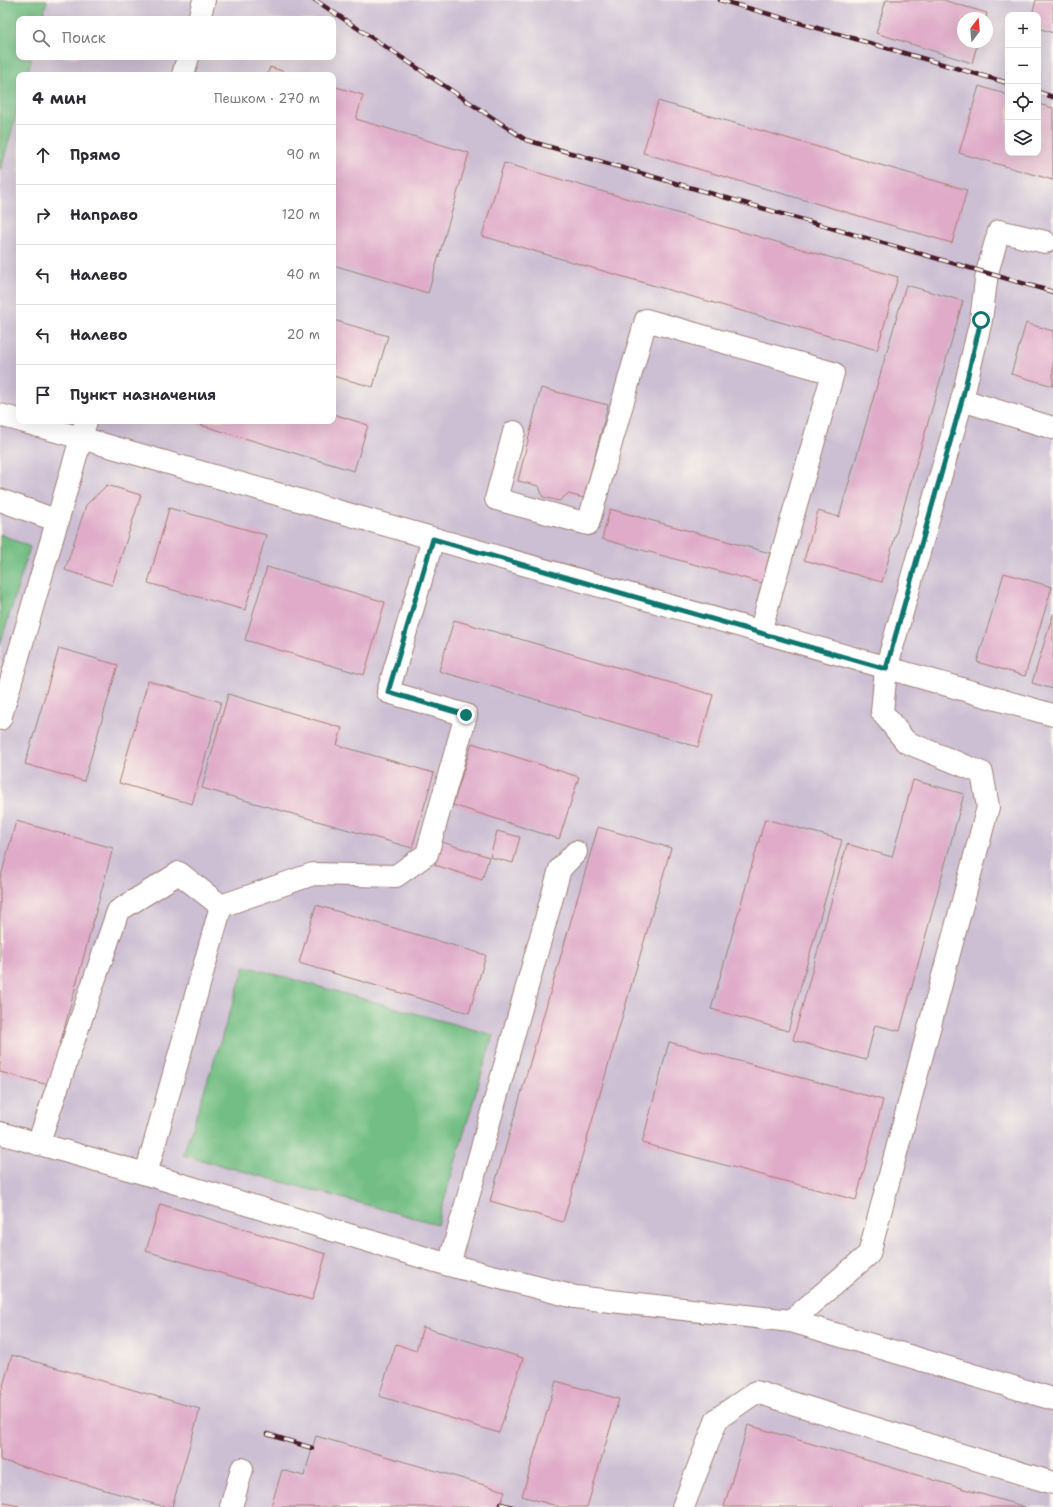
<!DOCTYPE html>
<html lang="ru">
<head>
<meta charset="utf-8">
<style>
  :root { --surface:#fff; --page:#f7f7f7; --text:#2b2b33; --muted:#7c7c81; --line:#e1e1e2 }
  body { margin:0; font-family:"Shantell Sans",sans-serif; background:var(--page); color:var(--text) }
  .controls { position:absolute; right:12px; top:12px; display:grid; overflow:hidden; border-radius:8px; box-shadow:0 4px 16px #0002 }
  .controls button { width:36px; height:36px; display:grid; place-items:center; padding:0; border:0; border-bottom:1px solid var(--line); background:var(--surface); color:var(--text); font:20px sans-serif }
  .compass { position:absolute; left:957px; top:12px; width:36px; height:36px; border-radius:50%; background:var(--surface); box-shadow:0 4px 16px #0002; rotate:16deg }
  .stop { position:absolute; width:12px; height:12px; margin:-9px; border:3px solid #0f766e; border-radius:50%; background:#fff }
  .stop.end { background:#0f766e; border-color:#fff; box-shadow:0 1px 4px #0008 }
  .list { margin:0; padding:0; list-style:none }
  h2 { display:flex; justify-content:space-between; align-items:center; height:52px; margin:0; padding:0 16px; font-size:17px }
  h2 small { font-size:13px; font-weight:400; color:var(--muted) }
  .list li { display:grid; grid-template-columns:26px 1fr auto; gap:12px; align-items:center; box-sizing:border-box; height:60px; padding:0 16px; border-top:1px solid var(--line) }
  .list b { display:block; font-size:15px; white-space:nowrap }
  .list em { font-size:13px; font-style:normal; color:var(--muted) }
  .icon { flex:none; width:22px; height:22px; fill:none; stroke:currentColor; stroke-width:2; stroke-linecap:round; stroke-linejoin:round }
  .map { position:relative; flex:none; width:1053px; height:1507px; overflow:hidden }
  .search { position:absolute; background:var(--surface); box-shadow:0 4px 16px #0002; left:16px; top:16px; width:320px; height:44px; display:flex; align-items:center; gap:10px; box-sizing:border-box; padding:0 14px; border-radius:8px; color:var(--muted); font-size:15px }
  .panel { position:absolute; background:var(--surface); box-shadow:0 4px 16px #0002; left:16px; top:72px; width:320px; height:352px; border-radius:8px }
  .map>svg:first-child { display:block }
</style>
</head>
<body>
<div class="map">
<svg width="1053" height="1507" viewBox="0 0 1053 1507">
  <rect width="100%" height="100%" fill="#fbf7ec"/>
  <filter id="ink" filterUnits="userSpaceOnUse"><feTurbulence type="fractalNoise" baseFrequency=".025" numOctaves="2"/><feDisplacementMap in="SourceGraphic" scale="8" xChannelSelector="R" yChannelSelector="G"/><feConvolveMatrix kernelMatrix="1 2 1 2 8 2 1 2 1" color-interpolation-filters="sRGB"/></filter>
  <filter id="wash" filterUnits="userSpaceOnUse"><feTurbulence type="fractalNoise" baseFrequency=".012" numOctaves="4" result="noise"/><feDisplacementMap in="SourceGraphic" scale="16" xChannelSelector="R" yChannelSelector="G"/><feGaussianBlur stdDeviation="0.9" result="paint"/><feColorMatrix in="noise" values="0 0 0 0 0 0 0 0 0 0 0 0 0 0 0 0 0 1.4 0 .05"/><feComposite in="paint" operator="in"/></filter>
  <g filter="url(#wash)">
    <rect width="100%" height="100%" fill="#f4dfc2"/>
    <!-- industrial -->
    <path fill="#ccbed3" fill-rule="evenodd" d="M47,0H1053V1507H0V173L19,104V421H333V75H27L32,57H333V19H42ZM1008,15H1038V153H1008ZM963,18H987V42H963Z"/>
    <!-- forest -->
    <g fill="#73be84" stroke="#5e6e58">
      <polygon points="0,0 47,0 42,19 19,19 19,57 32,57 27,75 19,75 19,104 0,173"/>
      <polygon points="0,534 30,547 0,645"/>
      <polygon points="245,966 493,1035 437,1224 183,1155"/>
    </g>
    <g id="blocks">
      <!-- building -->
      <g fill="#dfabc9">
        <polygon points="886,0 943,0 987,13 986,18 963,18 963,42 978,42 972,63 876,33"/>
        <polygon points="1036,0 1053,0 1053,33 1038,28 1038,15 1032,15"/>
        <polygon points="270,67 294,75 267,75"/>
        <polygon points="333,86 363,95 356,119 469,153 428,293 333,265"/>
        <polygon points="979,86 1008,95 1008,153 1038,153 1038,104 1053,108 1053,180 959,153"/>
        <polygon points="658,101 967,190 952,243 643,153"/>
        <polygon points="504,163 898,277 877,350 482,236"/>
        <polygon points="906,285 963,301 882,582 804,560 818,511 839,517"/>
        <polygon points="333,320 388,336 373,387 333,376"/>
        <polygon points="1026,323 1053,331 1053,386 1011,374"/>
        <polygon points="541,388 608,405 584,498 568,494 559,501 543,497 539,486 518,481"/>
        <polygon points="333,414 368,425 354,471 194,423 195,421 333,421"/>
        <polygon points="107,485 141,495 112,585 65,570 86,505"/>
        <polygon points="169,508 266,535 245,610 148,583"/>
        <polygon points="610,509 770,553 762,583 602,539"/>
        <polygon points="267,567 385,602 364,675 245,640"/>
        <polygon points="1004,573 1052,587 1025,676 977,662"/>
        <polygon points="1053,614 1053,689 1032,683"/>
        <polygon points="454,620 713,695 698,747 439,671"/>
        <polygon points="59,648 118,665 84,781 25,764"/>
        <polygon points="148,681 221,702 192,804 119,783"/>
        <polygon points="228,694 342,728 337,745 434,773 412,848 202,788"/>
        <polygon points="472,743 579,777 559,839 453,805"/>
        <polygon points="913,780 964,794 900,1031 875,1025 866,1060 793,1040 847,844 892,857"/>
        <polygon points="765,819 842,840 788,1031 711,1009"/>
        <polygon points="16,821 113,848 49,1085 0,1072 0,880"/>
        <polygon points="598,827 671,848 563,1222 490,1201"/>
        <polygon points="497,831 520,837 513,863 490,857"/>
        <polygon points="442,842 489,857 482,880 435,865"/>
        <polygon points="316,905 486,955 469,1013 299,963"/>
        <polygon points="669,1042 883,1100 856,1200 642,1143"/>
        <polygon points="160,1204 326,1254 312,1300 146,1251"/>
        <polygon points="423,1327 523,1358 499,1433 379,1396 396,1344 416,1351"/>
        <polygon points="12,1355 200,1409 172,1507 165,1507 0,1460 0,1396"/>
        <polygon points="556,1381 619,1399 587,1507 560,1507 522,1496"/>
        <polygon points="748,1425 1025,1507 724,1507"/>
        <polygon points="316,1436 505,1491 500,1507 271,1507 282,1470 304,1476"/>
        <polygon points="0,1502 19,1506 19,1507 0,1507"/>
      </g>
    </g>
  </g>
  <g filter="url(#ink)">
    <use href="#blocks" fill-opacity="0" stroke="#9f7f76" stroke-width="1"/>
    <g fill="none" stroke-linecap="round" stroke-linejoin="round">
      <defs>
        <g id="minor">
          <polyline points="199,19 204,0"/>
          <polyline points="183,75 188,57"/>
          <polyline points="962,400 1053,428"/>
          <polyline points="0,415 19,420"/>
          <polyline points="21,421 1053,715"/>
          <polyline points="514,432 496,499 588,524 646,320 833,373 760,632"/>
          <polyline points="0,500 58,521"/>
          <polyline points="0,719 86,421"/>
          <polyline points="221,906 313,874 396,876 427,854 466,715 388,692 433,539"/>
          <polyline points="0,1133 146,1174 449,1265 575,1297 791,1321 1053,1399"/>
          <polyline points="38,1144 118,911 179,873 221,906 146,1174"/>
          <polyline points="449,1265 560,869 576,852"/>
          <polyline points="791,1321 869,1254 988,807 982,773 906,742 882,712 886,669 962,400 981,320 987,273 999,231 1045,242"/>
          <polyline points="231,1507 242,1469"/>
          <polyline points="683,1507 717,1419 756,1392 1053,1483"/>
        </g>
      </defs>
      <!-- minor casing -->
      <use href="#minor" stroke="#9f7f76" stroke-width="24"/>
      <!-- minor -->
      <use href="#minor" stroke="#fff" stroke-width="22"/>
      <defs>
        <g id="rail">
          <polyline points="315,0 526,140 1053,292"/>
          <polyline points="720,0 1008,83"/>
          <polyline points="1038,92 1053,97"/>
          <polyline points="267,1434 312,1448"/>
          <polyline points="501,1504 512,1507"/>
        </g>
      </defs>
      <!-- rail casing -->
      <use href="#rail" stroke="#4a1f2b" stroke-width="4.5"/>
      <!-- rail -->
      <use href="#rail" stroke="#fbf7ec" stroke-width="3" stroke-dasharray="9" stroke-linecap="butt"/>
    </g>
  </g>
  <g fill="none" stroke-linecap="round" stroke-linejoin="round" filter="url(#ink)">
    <!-- route -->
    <polyline stroke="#0f766e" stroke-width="5" points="466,715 388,692 433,539 886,669 962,400 981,320"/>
  </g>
</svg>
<div class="controls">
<button>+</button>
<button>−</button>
<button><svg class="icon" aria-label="locate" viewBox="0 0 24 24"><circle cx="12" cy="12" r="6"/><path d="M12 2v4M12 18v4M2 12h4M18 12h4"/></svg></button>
<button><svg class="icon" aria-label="layers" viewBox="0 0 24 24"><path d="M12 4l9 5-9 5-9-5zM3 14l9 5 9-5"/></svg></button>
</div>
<svg class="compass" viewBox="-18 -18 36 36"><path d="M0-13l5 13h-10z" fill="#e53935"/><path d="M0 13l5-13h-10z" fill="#7c7c81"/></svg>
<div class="stop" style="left:981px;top:320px"></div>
<div class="stop end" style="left:466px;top:715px"></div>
<div class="search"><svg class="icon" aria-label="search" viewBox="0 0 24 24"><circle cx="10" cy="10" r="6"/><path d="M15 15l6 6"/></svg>Поиск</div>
<section class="panel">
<h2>4 мин<small>Пешком · 270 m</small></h2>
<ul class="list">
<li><svg class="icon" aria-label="ahead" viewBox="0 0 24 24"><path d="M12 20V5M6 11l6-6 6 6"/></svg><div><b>Прямо</b></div><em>90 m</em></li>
<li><svg class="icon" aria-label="right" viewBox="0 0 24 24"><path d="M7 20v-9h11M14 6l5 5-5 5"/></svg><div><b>Направо</b></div><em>120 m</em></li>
<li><svg class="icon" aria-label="left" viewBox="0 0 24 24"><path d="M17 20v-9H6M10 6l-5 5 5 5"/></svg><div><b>Налево</b></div><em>40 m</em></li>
<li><svg class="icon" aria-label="left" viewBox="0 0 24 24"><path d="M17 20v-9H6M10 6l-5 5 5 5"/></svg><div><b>Налево</b></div><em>20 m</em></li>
<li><svg class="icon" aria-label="arrive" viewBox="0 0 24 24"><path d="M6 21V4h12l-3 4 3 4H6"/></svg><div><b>Пункт назначения</b></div></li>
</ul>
</section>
</div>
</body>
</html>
